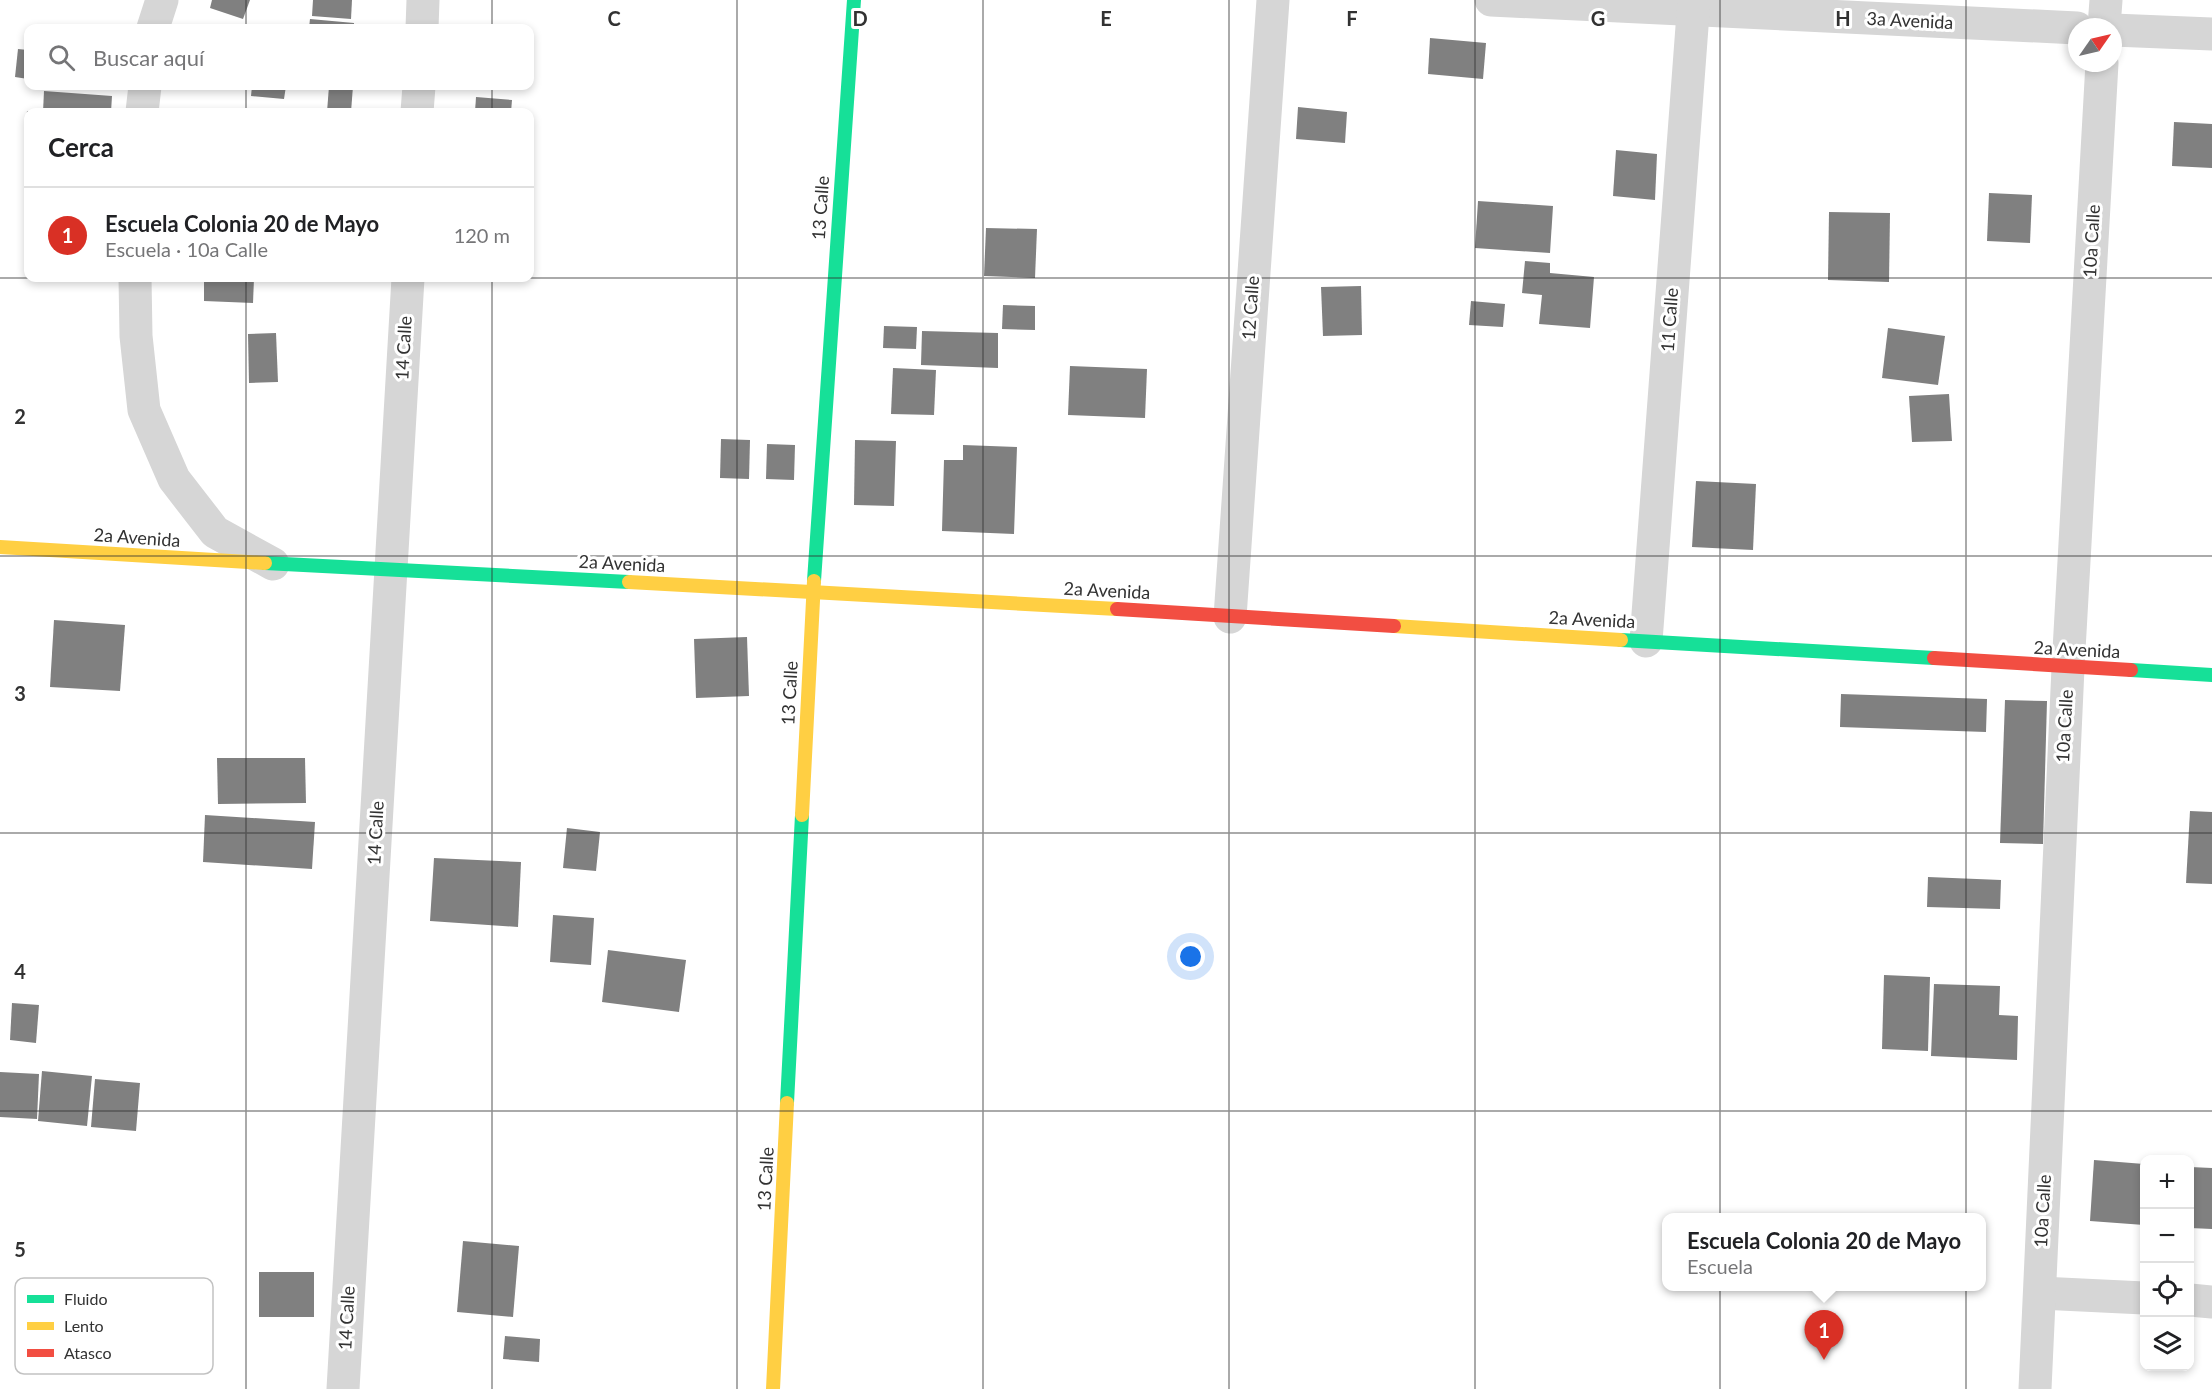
<!DOCTYPE html>
<html lang="es">
<head>
<meta charset="utf-8">
<style>
  :root { --surface:#fff; --page:#f6f6f6; --text:#202124; --muted:#757577; --line:#e0e0e0; --accent:#d93025 }
  body { margin:0; font-family:Lato,sans-serif; background:var(--page); color:var(--text) }
  .controls { position:absolute; right:18px; bottom:18px; display:grid; overflow:hidden; border-radius:12px; box-shadow:0 3px 9px #0003 }
  .controls button { width:54px; height:54px; display:grid; place-items:center; padding:0; border:0; border-bottom:2px solid var(--line); background:var(--surface); color:var(--text); font:30px sans-serif }
  .compass { position:absolute; left:2068px; top:18px; width:54px; height:54px; border-radius:50%; background:var(--surface); box-shadow:0 3px 9px #0003; rotate:56deg }
  .you { position:absolute; left:1191px; top:957px; width:21px; height:21px; margin:-15px; border:4px solid #fff; border-radius:50%; background:#1a73e8; box-shadow:0 0 0 9px #1a73e833 }
  .badge { display:grid; place-items:center; width:39px; height:39px; border-radius:50%; background:var(--accent); color:#fff; font-size:20px; font-weight:700 }
  .pin { position:absolute; translate:-50% -50px; filter:drop-shadow(0 2px 3px #0008) }
  .pin::after { content:''; position:absolute; top:32px; width:21px; height:18px; background:inherit; clip-path:polygon(0 0,100% 0,50% 100%) }
  .popup { position:absolute; left:1662px; top:1213px; width:324px; height:78px; box-sizing:border-box; display:grid; place-content:center; border-radius:12px; background:var(--surface); filter:drop-shadow(0 2px 4px #0005); font-size:20px; white-space:nowrap; color:var(--muted) }
  .popup b { font-size:22px; color:var(--text) }
  .popup::after { content:''; position:absolute; left:50%; top:100%; margin-left:-12px; border:12px solid transparent; border-top-color:var(--surface) }
  .list { margin:0; padding:0; list-style:none }
  h2 { display:flex; justify-content:space-between; align-items:center; height:78px; margin:0; padding:0 24px; font-size:26px }
  h2 small { font-size:20px; font-weight:400; color:var(--muted) }
  .list li { display:grid; grid-template-columns:39px 1fr auto; gap:18px; align-items:center; box-sizing:border-box; height:96px; padding:0 24px; border-top:2px solid var(--line) }
  .list b { display:block; font-size:22px; white-space:nowrap }
  .list p { margin:0; font-size:20px; white-space:nowrap; color:var(--muted) }
  .list em { font-size:20px; font-style:normal; color:var(--muted) }
  .icon { flex:none; width:33px; height:33px; fill:none; stroke:currentColor; stroke-width:2; stroke-linecap:round; stroke-linejoin:round }
  .map { position:relative; flex:none; width:2212px; height:1389px; overflow:hidden }
  .search { position:absolute; background:var(--surface); box-shadow:0 3px 9px #0003; left:24px; top:24px; width:510px; height:66px; display:flex; align-items:center; gap:15px; box-sizing:border-box; padding:0 21px; border-radius:12px; color:var(--muted); font-size:22px }
  .panel { position:absolute; background:var(--surface); box-shadow:0 3px 9px #0003; left:24px; top:108px; width:510px; height:174px; border-radius:12px }
  .map>svg:first-child { display:block }
</style>
</head>
<body>
<div class="map">
<svg width="2212" height="1389" viewBox="0 0 2212 1389">
  <rect width="100%" height="100%" fill="#fff"/>
  <!-- building -->
  <g fill="#808080">
    <polygon points="212,0 250,0 243,19 210,8"/>
    <polygon points="313,0 352,0 351,19 312,16"/>
    <polygon points="310,19 354,23 354,28 309,28"/>
    <polygon points="1430,38 1486,43 1483,79 1428,74"/>
    <polygon points="18,49 28,50 28,79 15,77"/>
    <polygon points="252,86 286,86 284,99 251,96"/>
    <polygon points="329,86 353,86 351,112 327,112"/>
    <polygon points="44,91 112,96 111,112 43,112"/>
    <polygon points="476,97 512,100 511,112 475,112"/>
    <polygon points="1298,107 1347,112 1345,143 1296,139"/>
    <polygon points="27,111 28,111 28,148 24,147"/>
    <polygon points="2174,122 2212,124 2212,168 2172,166"/>
    <polygon points="1616,150 1657,154 1655,200 1613,196"/>
    <polygon points="1989,193 2032,195 2030,243 1987,241"/>
    <polygon points="1478,201 1553,206 1550,253 1475,248"/>
    <polygon points="1829,212 1890,213 1889,282 1828,280"/>
    <polygon points="986,228 1037,229 1035,278 984,276"/>
    <polygon points="1525,261 1550,263 1550,273 1594,277 1590,328 1539,324 1542,295 1522,293"/>
    <polygon points="204,278 254,278 253,303 204,301"/>
    <polygon points="1361,286 1362,335 1323,336 1321,287"/>
    <polygon points="1471,301 1505,304 1503,327 1469,325"/>
    <polygon points="1003,305 1035,306 1035,330 1002,329"/>
    <polygon points="884,326 917,327 916,349 883,348"/>
    <polygon points="1888,328 1945,336 1938,385 1882,378"/>
    <polygon points="922,331 998,333 998,368 921,365"/>
    <polygon points="276,333 278,382 249,383 248,334"/>
    <polygon points="1070,366 1147,369 1145,418 1068,415"/>
    <polygon points="893,368 936,370 934,415 891,414"/>
    <polygon points="1949,394 1952,441 1912,442 1909,396"/>
    <polygon points="721,439 750,440 749,479 720,478"/>
    <polygon points="855,440 896,441 894,506 854,505"/>
    <polygon points="767,444 795,445 794,480 766,479"/>
    <polygon points="963,445 1017,447 1014,534 942,531 944,460 963,460"/>
    <polygon points="1696,481 1756,484 1753,550 1692,547"/>
    <polygon points="54,620 125,625 120,691 50,687"/>
    <polygon points="747,637 749,696 696,698 694,639"/>
    <polygon points="1841,694 1987,699 1986,732 1840,727"/>
    <polygon points="2005,700 2047,701 2043,844 2000,843"/>
    <polygon points="217,758 305,758 306,803 218,804"/>
    <polygon points="2190,811 2212,812 2212,884 2186,883"/>
    <polygon points="205,815 315,822 312,869 203,862"/>
    <polygon points="567,828 600,832 596,871 563,868"/>
    <polygon points="434,858 521,862 518,927 430,921"/>
    <polygon points="1928,877 2001,880 2000,909 1927,907"/>
    <polygon points="553,915 594,918 591,965 550,962"/>
    <polygon points="608,950 686,960 679,1012 602,1002"/>
    <polygon points="1884,975 1930,977 1928,1051 1882,1049"/>
    <polygon points="1934,984 2000,986 1999,1015 2018,1016 2017,1060 1931,1056"/>
    <polygon points="12,1003 39,1005 36,1043 10,1040"/>
    <polygon points="42,1071 92,1076 87,1126 38,1121"/>
    <polygon points="0,1072 39,1074 37,1119 0,1117"/>
    <polygon points="95,1079 140,1083 136,1131 91,1127"/>
    <polygon points="2094,1160 2144,1164 2144,1225 2090,1221"/>
    <polygon points="2190,1167 2212,1168 2212,1229 2190,1228"/>
    <polygon points="463,1241 519,1246 513,1317 457,1312"/>
    <rect x="259" y="1272" width="55" height="45"/>
    <polygon points="505,1336 540,1339 539,1362 503,1359"/>
  </g>
  <g fill="none" stroke-linecap="round" stroke-linejoin="round">
    <!-- street -->
    <g stroke="#d6d6d6" stroke-width="33">
      <polyline points="1491,0 2077,28"/>
      <polyline points="2104,27 2106,0"/>
      <polyline points="153,28 162,0"/>
      <polyline points="422,28 423,0"/>
      <polyline points="2113,30 2212,34"/>
      <polyline points="142,112 145,86"/>
      <polyline points="417,112 419,86"/>
      <polyline points="135,278 136,336 144,410 174,479 215,532 273,564"/>
      <polyline points="1230,617 1273,0"/>
      <polyline points="1646,641 1694,0"/>
      <polyline points="2040,1293 2144,1298"/>
      <polyline points="2190,1300 2212,1302"/>
      <polyline points="343,1389 408,278"/>
      <polyline points="2035,1389 2068,668 2102,63"/>
    </g>
    <!-- fast -->
    <g stroke="#16e098" stroke-width="14">
      <polyline points="265,563 629,582"/>
      <polyline points="814,581 854,0"/>
      <polyline points="1621,640 1934,658"/>
      <polyline points="2131,670 2212,675"/>
      <polyline points="787,1103 802,815"/>
    </g>
    <!-- slow -->
    <g stroke="#ffcf43" stroke-width="14">
      <polyline points="0,547 265,563"/>
      <polyline points="629,582 1117,609"/>
      <polyline points="1394,626 1621,640"/>
      <polyline points="802,815 814,581"/>
      <polyline points="773,1389 787,1103"/>
    </g>
    <!-- jam -->
    <g stroke="#f24e42" stroke-width="14">
      <polyline points="1117,609 1394,626"/>
      <polyline points="1934,658 2131,670"/>
    </g>
  </g>
  <!-- grid -->
  <path fill="none" stroke="#323232" stroke-width="1.5" stroke-opacity="0.55" d="M246,0V28M492,0V28M737,0V1389M983,0V1389M1229,0V1389M1475,0V1389M1720,0V1389M1966,0V1389M246,86V112M492,86V112M0,278H2212M246,278V1389M492,278V1389M0,556H2212M0,833H2212M0,1111H2212"/>
  <g text-anchor="middle" stroke-width="6" stroke-linejoin="round" paint-order="stroke">
    <!-- street labels -->
    <g font-size="18" fill="#323232" stroke="#fff">
      <text transform="translate(1910 21) rotate(3)" y="6">3a Avenida</text>
      <text transform="translate(821 208) rotate(-86)" y="6">13 Calle</text>
      <text transform="translate(2092 241) rotate(-87)" y="6">10a Calle</text>
      <text transform="translate(1251 308) rotate(-86)" y="6">12 Calle</text>
      <text transform="translate(1670 320) rotate(-86)" y="6">11 Calle</text>
      <text transform="translate(404 348) rotate(-87)" y="6">14 Calle</text>
      <text transform="translate(137 538) rotate(4)" y="6">2a Avenida</text>
      <text transform="translate(622 564) rotate(3)" y="6">2a Avenida</text>
      <text transform="translate(1107 591) rotate(3)" y="6">2a Avenida</text>
      <text transform="translate(1592 620) rotate(3)" y="6">2a Avenida</text>
      <text transform="translate(2077 650) rotate(3)" y="6">2a Avenida</text>
      <text transform="translate(790 693) rotate(-87)" y="6">13 Calle</text>
      <text transform="translate(2065 726) rotate(-87)" y="6">10a Calle</text>
      <text transform="translate(376 833) rotate(-87)" y="6">14 Calle</text>
      <text transform="translate(766 1179) rotate(-87)" y="6">13 Calle</text>
      <text transform="translate(2043 1211) rotate(-87)" y="6">10a Calle</text>
      <text transform="translate(347 1318) rotate(-87)" y="6">14 Calle</text>
    </g>
  </g>
  <!-- legend -->
  <rect x="15" y="1278" width="198" height="96" rx="9" fill="#fff" stroke="#c2c2c2" stroke-width="1.5"/>
  <rect x="27" y="1295" width="27" height="8" fill="#16e098"/>
  <rect x="27" y="1322" width="27" height="8" fill="#ffcf43"/>
  <rect x="27" y="1349" width="27" height="8" fill="#f24e42"/>
  <g font-size="16" fill="#323232">
    <text x="64" y="1305">Fluido</text>
    <text x="64" y="1332">Lento</text>
    <text x="64" y="1359">Atasco</text>
  </g>
  <g font-size="20" text-anchor="middle" font-weight="bold" fill="#323232" stroke="#fff" stroke-width="6" stroke-linejoin="round" paint-order="stroke">
    <text x="614" y="26">C</text>
    <text x="860" y="26">D</text>
    <text x="1106" y="26">E</text>
    <text x="1352" y="26">F</text>
    <text x="1598" y="26">G</text>
    <text x="1843" y="26">H</text>
    <text x="20" y="424">2</text>
    <text x="20" y="701">3</text>
    <text x="20" y="979">4</text>
    <text x="20" y="1257">5</text>
  </g>
</svg>
<div class="controls">
<button>+</button>
<button>−</button>
<button><svg class="icon" aria-label="locate" viewBox="0 0 24 24"><circle cx="12" cy="12" r="6"/><path d="M12 2v4M12 18v4M2 12h4M18 12h4"/></svg></button>
<button><svg class="icon" aria-label="layers" viewBox="0 0 24 24"><path d="M12 4l9 5-9 5-9-5zM3 14l9 5 9-5"/></svg></button>
</div>
<svg class="compass" viewBox="-18 -18 36 36"><path d="M0-13l5 13h-10z" fill="#e53935"/><path d="M0 13l5-13h-10z" fill="#757577"/></svg>
<div class="you"></div>
<div class="pin badge" style="left:1824px;top:1360px">1</div>
<div class="popup"><b>Escuela Colonia 20 de Mayo</b>Escuela</div>
<div class="search"><svg class="icon" aria-label="search" viewBox="0 0 24 24"><circle cx="10" cy="10" r="6"/><path d="M15 15l6 6"/></svg>Buscar aquí</div>
<section class="panel">
<h2>Cerca<small></small></h2>
<ul class="list">
<li><span class="badge">1</span><div><b>Escuela Colonia 20 de Mayo</b><p>Escuela · 10a Calle</p></div><em>120 m</em></li>
</ul>
</section>
</div>
</body>
</html>
